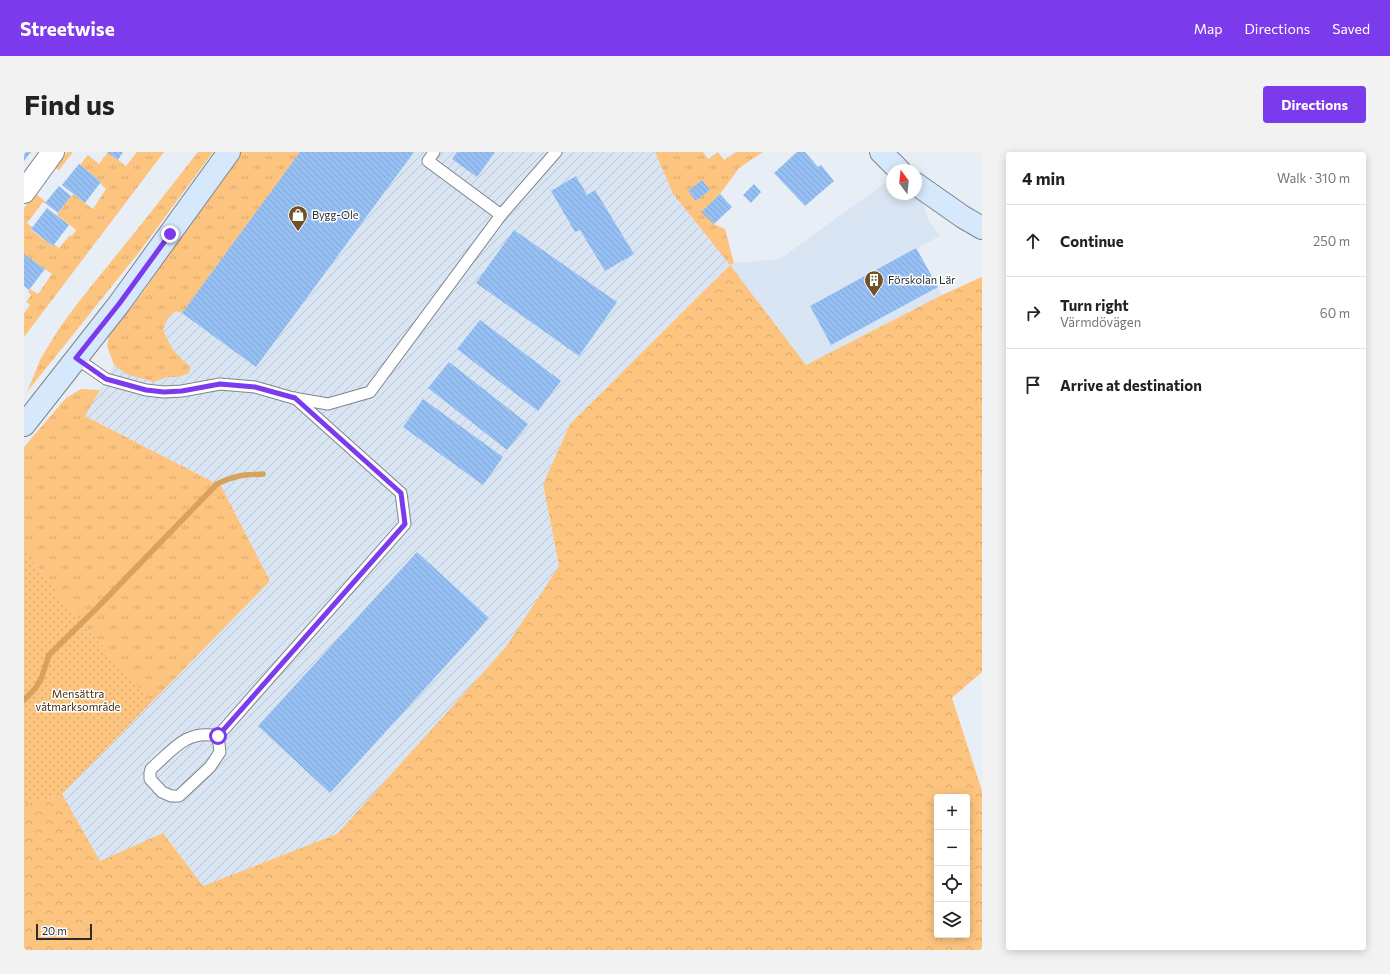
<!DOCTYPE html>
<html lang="en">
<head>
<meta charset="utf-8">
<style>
  :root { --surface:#fff; --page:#f2f2f2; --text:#222; --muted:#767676; --line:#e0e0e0; --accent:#7c3aed }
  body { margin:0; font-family:Commissioner,sans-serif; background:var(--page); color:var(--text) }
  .controls { position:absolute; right:12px; bottom:12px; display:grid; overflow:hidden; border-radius:4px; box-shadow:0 2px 10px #0003 }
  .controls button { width:36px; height:36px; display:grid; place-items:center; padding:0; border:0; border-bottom:1px solid var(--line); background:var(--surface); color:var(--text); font:20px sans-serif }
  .compass { position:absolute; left:862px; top:12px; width:36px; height:36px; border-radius:50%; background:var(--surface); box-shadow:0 2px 10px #0003; rotate:345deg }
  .scale { position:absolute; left:12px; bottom:10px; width:56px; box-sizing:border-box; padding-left:4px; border:2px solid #2b2e31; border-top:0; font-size:11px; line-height:14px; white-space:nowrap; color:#2b2e31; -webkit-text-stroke:3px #fff; paint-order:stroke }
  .stop { position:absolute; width:12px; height:12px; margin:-9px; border:3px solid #7c3aed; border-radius:50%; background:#fff }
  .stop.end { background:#7c3aed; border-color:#fff; box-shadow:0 1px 4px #0008 }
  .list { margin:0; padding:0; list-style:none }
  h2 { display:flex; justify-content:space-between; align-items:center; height:52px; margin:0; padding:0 16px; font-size:17px }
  h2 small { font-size:13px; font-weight:400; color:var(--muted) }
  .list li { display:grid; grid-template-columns:26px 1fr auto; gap:12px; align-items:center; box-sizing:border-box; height:72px; padding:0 16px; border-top:1px solid var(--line) }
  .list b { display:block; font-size:15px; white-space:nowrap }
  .list p { margin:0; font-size:13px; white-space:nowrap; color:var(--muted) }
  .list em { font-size:13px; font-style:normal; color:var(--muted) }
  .icon { flex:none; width:22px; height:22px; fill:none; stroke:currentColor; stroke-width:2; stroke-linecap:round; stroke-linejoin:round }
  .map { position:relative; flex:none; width:958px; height:798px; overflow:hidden; border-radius:4px }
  header { display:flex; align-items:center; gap:24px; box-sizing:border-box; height:56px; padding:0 20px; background:var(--accent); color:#fff }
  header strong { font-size:19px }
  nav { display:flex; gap:22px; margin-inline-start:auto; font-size:14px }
  .intro { display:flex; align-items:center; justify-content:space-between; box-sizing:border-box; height:96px; padding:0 24px }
  h1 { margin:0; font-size:28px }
  .button { padding:10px 18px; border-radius:4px; background:var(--accent); color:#fff; font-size:14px; font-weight:700 }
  main { display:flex; gap:24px; padding:0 24px }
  aside { flex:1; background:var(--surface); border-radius:4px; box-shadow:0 2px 10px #0003 }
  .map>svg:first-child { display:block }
</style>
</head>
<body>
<header>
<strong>Streetwise</strong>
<nav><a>Map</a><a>Directions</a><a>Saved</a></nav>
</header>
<div class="intro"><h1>Find us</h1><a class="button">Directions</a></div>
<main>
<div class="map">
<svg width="958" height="798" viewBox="0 0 958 798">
  <defs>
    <pattern id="industrial-furrows" width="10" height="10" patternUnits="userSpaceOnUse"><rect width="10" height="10" fill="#d9e5f3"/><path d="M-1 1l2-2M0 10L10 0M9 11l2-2" fill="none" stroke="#bac5d1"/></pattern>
    <pattern id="grass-tufts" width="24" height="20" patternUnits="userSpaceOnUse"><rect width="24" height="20" fill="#fcc47f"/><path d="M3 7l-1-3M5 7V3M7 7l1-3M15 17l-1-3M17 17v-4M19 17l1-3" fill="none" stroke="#d8a96e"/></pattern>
    <pattern id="forest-crowns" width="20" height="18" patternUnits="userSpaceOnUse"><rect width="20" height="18" fill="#fcc47f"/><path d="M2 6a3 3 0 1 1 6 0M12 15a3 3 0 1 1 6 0" fill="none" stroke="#d8a96e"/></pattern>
    <pattern id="park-dots" width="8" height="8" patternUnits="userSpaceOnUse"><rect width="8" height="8" fill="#fcc47f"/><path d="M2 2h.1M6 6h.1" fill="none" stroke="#d8a96e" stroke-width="1.8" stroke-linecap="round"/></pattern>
    <pattern id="building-back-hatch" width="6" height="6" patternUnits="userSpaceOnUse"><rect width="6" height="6" fill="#96c0f3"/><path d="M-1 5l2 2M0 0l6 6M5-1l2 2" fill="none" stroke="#81a5d1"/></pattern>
  </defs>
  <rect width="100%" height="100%" fill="#e8eef6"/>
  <!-- built -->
  <polygon fill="#d9e5f3" points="868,26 868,42 888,42 899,51 904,68 916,84 893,96 918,143 782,213 706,113 710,111 756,107"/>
  <!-- industrial -->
  <polygon fill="url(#industrial-furrows)" points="247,0 631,0 649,42 706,113 546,272 519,332 535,414 481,496 313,682 179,734 139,681 76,709 38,642 246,429 197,334 61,264 90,213 95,200"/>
  <!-- grass -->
  <g fill="url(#grass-tufts)" fill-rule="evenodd">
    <polygon points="43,0 49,0 35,18 31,16"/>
    <polygon points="84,0 102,14 113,0 140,0 0,185 0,161 6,153 2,150 7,143 4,140 6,137 14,142 28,122 0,102 0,56 11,41 22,50 21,51 19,50 3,71 8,75 7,78 29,94 30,92 35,96 46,83 48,84 52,78 33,63 47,44 49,42 69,57 82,37 76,31 77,30 56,13 64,3 75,12"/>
    <polygon points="174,0 189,0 116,99 3,240 17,206 34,178 53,152 119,70"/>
    <path d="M215,0H276L158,161L152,159L144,166L139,177C147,197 151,202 167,215L164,222L153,225H143L130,230L102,222L90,213L83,194L85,184L120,139Z"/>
    <path d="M631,0H679L684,7L694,0L700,8L712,0H739L715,16L696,42L678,59L690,72L701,77L710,111L706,113L649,42ZM678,28L686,38L672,49L665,39Z"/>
    <polygon points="57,237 76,238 61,264 197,334 246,429 127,551 41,451 0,397 0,295 42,246"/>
  </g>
  <!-- forest -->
  <path fill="url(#forest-crowns)" fill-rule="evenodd" d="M706,113L782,213L918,143L958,125V520L928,546L958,639V798H0V652L38,642L76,709L139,681L179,734L313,682L481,496L535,414L519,332L546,272ZM913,645H943V783H913Z"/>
  <!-- park -->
  <polygon fill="url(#park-dots)" points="0,397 41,451 127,551 38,642 0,652"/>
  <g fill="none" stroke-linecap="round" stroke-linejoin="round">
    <!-- stream -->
    <path stroke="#d8a25d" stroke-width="5.5" d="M0,548L11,537L17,527L25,503L72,457L193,332C211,323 219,323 239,322"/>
  </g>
  <!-- building -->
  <g fill="url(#building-back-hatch)">
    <polygon points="0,0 7,0 0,9"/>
    <polygon points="83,0 99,0 94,8"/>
    <polygon points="276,0 390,0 232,215 158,161"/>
    <polygon points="433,0 471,0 453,25 428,7"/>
    <polygon points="773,0 781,0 794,15 797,13 810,29 781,54 750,21"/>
    <polygon points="55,12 77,30 61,51 38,33"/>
    <polygon points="552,24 563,43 571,38 610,102 581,119 556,78 551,80 527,39"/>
    <polygon points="678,28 686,38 672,49 664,39"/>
    <polygon points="730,32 737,40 727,51 719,43"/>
    <polygon points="35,34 47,44 34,61 21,51"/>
    <polygon points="696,42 708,55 690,72 677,60"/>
    <polygon points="23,56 45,73 29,94 7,77"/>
    <polygon points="490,78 593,150 555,204 452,131"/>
    <polygon points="892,96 914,135 807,193 786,154"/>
    <polygon points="0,102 21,117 5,138 0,134"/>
    <polygon points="456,168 537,229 514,259 433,197"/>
    <polygon points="425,210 504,272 483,298 404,236"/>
    <polygon points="399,247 479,305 459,333 379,275"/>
    <polygon points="393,400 465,466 306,641 234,574"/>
  </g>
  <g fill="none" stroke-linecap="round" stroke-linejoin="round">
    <defs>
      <g id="lane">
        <polyline points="410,0 404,9 477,63"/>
        <polyline points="52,206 82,227 122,238 140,240 158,239 196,232 231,235 269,246 304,252 346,240 477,63 532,0"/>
        <path d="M194,584L196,600L186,615L155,644H147L138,640L126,627V621L127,617C149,598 162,577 194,584L381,372L377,341L271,246"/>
      </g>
      <polyline id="street" points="0,40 29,0"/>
      <g id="secondary">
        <polyline points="857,0 875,18"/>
        <polyline points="892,32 939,65 958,76"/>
        <polyline points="0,273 95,152 205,0"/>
      </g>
    </defs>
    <!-- lane casing -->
    <use href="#lane" stroke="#7f848c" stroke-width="13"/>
    <!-- street casing -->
    <use href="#street" stroke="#7f848c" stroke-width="24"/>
    <!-- secondary casing -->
    <use href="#secondary" stroke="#7f848c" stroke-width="24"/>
    <!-- lane -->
    <use href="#lane" stroke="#fff" stroke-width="11"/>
    <!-- street -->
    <use href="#street" stroke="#fff" stroke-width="22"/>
    <!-- secondary -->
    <use href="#secondary" stroke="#d6e8fc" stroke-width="22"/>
  </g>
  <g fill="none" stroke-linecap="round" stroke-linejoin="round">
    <!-- route -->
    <polyline stroke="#7c3aed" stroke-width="5" points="146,82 95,152 52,206 82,227 122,238 140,240 158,239 196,232 231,235 271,246 377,341 381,372 194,584"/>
  </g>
  <!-- icons -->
  <defs>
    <symbol id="shop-pin" viewBox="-11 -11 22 30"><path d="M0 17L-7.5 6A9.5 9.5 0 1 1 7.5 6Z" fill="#715127" stroke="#fff"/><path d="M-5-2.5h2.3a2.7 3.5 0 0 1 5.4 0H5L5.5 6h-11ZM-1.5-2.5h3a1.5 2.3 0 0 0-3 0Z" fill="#fff"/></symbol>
    <symbol id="building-pin" viewBox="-11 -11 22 30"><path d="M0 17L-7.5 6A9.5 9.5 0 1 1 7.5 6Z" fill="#715127" stroke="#fff"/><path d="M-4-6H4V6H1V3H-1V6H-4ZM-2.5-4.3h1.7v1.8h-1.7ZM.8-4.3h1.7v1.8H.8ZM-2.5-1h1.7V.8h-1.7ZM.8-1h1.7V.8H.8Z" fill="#fff"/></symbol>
  </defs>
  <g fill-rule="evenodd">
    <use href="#shop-pin" x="263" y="52" width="22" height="30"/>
    <use href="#building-pin" x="839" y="117" width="22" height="30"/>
  </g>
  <g text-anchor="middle" stroke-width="3" stroke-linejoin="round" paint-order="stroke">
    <!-- poi labels -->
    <g font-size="11" fill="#2b2e31" stroke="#fff" text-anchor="start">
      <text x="288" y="67">Bygg-Ole</text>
      <text x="864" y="132">Förskolan Lär</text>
    </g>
    <!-- park labels -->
    <g font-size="11" fill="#422c0d" stroke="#fff">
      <text x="54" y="546">Mensättra<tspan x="54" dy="13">våtmarksområde</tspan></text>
    </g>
  </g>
</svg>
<div class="controls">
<button>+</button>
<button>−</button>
<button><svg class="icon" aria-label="locate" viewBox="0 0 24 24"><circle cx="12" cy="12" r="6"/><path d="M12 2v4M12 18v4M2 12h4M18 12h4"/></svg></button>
<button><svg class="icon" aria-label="layers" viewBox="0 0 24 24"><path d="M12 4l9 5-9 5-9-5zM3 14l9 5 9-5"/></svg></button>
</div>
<svg class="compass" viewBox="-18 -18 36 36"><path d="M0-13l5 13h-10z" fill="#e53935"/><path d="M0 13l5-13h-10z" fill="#767676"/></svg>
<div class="scale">20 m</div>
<div class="stop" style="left:194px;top:584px"></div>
<div class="stop end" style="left:146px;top:82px"></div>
</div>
<aside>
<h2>4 min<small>Walk · 310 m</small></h2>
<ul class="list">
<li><svg class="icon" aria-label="ahead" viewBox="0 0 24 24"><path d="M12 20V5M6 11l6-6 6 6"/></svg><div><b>Continue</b></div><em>250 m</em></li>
<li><svg class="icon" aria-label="right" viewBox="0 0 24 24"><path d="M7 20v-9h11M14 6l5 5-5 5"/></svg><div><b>Turn right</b><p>Värmdövägen</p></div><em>60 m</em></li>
<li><svg class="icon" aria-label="arrive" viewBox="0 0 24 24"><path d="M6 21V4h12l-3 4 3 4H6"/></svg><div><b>Arrive at destination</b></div></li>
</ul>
</aside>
</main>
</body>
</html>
